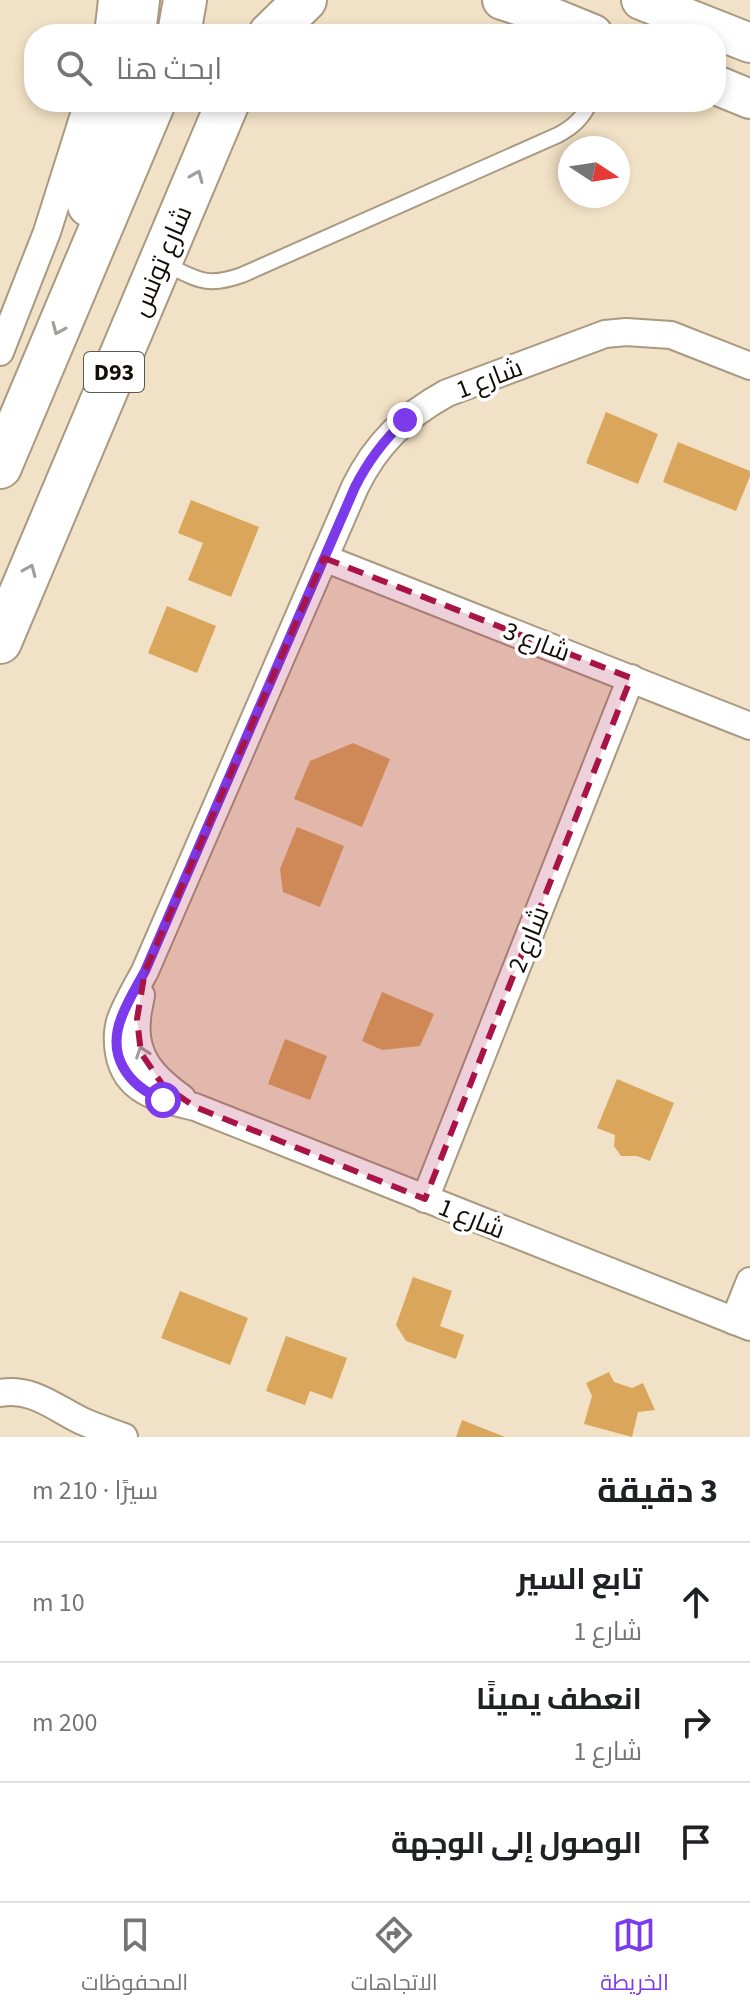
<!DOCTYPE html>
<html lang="ar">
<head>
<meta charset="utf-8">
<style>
  :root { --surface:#fff; --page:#f2f2f2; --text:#202124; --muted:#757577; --line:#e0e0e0; --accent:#7c3aed }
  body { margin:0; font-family:"Source Sans 3",Cairo,sans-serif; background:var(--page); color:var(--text); direction:rtl }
  .compass { position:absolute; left:558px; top:136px; width:72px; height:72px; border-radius:50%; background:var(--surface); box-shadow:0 4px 12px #0003; rotate:102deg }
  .stop { position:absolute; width:24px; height:24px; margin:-18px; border:6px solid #7c3aed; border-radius:50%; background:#fff }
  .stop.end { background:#7c3aed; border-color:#fff; box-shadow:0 2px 8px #0008 }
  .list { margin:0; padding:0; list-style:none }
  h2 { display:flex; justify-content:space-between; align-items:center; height:104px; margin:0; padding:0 32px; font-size:34px }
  h2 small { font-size:26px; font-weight:400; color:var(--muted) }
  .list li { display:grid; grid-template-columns:52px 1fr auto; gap:24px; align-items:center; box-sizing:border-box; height:120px; padding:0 32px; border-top:2px solid var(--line) }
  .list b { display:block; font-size:30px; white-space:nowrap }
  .list p { margin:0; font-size:26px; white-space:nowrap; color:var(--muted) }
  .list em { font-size:26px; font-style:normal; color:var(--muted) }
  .icon { flex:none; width:44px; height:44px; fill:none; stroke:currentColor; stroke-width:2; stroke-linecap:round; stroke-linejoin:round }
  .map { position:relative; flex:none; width:750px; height:1437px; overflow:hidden; direction:ltr }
  .search { position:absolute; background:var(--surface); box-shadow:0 4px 12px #0003; left:24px; right:24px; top:24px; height:88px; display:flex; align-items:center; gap:20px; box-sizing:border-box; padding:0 28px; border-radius:32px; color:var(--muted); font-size:30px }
  .sheet { height:464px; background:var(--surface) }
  nav { display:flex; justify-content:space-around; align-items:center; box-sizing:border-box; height:112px; border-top:2px solid var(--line); background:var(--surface); font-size:22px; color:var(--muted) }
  nav a { display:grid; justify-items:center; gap:4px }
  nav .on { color:var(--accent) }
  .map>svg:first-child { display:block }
</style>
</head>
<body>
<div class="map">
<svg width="750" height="1437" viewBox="0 0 750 1437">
  <rect width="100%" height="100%" fill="#f1e1c6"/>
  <!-- building -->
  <g fill="#d9a65c">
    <polygon points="606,412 658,434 638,484 586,463"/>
    <polygon points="678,442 750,471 750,476 736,511 663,482"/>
    <polygon points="191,500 259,527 231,597 188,580 203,543 178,533"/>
    <polygon points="167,606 216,626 197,673 148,653"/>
    <polygon points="353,743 390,759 362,827 294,799 310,761"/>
    <polygon points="297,827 344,846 320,907 283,892 280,869"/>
    <polygon points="382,992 434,1014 420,1046 382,1050 362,1041"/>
    <polygon points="285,1039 327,1056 310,1100 268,1084"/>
    <polygon points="617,1079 674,1103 650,1161 637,1156 621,1156 614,1146 615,1135 597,1128"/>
    <polygon points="413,1277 452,1291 440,1326 464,1335 456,1359 406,1341 396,1325"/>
    <polygon points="180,1291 248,1318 230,1365 161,1338"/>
    <polygon points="286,1336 347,1358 332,1399 310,1391 305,1405 266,1391"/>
    <polygon points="609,1372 614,1382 632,1388 643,1383 655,1410 638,1412 632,1437 584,1424 592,1396 586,1383"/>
    <polygon points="462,1420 505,1437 456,1437"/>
  </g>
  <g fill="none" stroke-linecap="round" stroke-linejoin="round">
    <defs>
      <path id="service" d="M165,264C197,279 206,288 242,275L558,135C573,127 583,118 590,102"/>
      <g id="minor">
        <polyline points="108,34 112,0"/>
        <polyline points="0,352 47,232 88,102"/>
        <path d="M750,366L671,335L626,332L605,334L447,393C405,416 376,444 355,487L145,971C137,986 128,1001 122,1016C117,1028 117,1041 119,1053C126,1093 161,1099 195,1107L750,1327"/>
        <polyline points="324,558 750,726"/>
        <path d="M141,995C140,1003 137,1012 137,1020C133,1057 154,1078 182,1098"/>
        <polyline points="425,1199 631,678"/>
        <polyline points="734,1321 750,1281"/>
        <path d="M0,1393C32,1387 55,1408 82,1421C96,1427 110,1432 124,1437"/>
      </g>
      <g id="secondary">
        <polyline points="502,0 539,12 593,34"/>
        <polyline points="641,0 750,43"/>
        <polyline points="716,85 750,99"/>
      </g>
      <g id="primary">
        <polyline points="134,34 138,0"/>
        <polyline points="179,34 185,0"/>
        <polyline points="270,34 305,0"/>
        <polyline points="89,205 96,171 117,102"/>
        <polyline points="0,467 154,102"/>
        <polyline points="0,642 228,102"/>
      </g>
    </defs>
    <!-- service casing -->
    <use href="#service" stroke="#a89980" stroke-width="18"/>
    <!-- minor casing -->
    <use href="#minor" stroke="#a89980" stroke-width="30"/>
    <!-- secondary casing -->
    <use href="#secondary" stroke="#a89980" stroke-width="42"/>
    <!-- primary casing -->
    <use href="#primary" stroke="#a89980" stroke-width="46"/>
    <!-- service -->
    <use href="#service" stroke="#fff" stroke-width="14"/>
    <!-- minor -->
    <use href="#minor" stroke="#fff" stroke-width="26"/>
    <!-- secondary -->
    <use href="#secondary" stroke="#fff" stroke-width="38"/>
    <!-- primary -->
    <use href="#primary" stroke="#fff" stroke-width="42"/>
  </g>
  <!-- one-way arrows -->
  <defs><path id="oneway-chevron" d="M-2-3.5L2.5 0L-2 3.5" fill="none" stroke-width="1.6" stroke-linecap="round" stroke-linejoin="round" transform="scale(2)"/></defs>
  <g stroke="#a19e9b">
    <use href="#oneway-chevron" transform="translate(197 176) rotate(-67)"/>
    <use href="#oneway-chevron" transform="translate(58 329) rotate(113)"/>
    <use href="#oneway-chevron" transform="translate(30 570) rotate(-67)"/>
    <use href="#oneway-chevron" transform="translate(142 1052) rotate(-109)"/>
  </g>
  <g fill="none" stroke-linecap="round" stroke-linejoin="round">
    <!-- route -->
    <path stroke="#7c3aed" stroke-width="10" d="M163,1100C127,1085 106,1055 122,1016C128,1000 137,986 145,971L355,487C368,461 384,440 405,420"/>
  </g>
  <!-- marked area -->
  <path fill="#a81348" fill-opacity="0.2" stroke="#a81348" stroke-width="6" stroke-dasharray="16 10" stroke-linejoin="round" d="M324,558L631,678L425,1199L195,1107L162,1084L141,1053L137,1019L145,971Z"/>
  <g text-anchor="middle" stroke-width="7" stroke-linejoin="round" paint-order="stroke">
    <!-- shield labels -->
    <rect fill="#fff" stroke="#5a5650" stroke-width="2" x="84" y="352" width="60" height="40" rx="6"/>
    <g font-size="24" font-weight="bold" fill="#130d05">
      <text x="114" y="380">D93</text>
    </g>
    <!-- street labels -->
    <g font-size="26" fill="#130d05" stroke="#fff">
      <text transform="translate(161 261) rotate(-67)" y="9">شارع تونس</text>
      <text transform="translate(489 378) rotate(-21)" y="9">شارع 1</text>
      <text transform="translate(537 641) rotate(21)" y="9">شارع 3</text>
      <text transform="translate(528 939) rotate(-68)" y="9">شارع 2</text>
      <text transform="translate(472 1218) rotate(22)" y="9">شارع 1</text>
    </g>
  </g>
</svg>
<svg class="compass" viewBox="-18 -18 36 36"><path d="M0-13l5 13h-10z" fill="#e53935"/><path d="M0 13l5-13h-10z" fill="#757577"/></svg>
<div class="stop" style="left:163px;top:1100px"></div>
<div class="stop end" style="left:405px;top:420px"></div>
<div class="search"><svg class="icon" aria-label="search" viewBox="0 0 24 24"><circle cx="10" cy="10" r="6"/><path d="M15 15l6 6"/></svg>ابحث هنا</div>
</div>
<section class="sheet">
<h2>3 دقيقة<small>سيرًا · 210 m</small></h2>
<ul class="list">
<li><svg class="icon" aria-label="ahead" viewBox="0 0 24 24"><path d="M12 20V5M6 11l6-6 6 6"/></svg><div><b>تابع السير</b><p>شارع 1</p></div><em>10 m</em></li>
<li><svg class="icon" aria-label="right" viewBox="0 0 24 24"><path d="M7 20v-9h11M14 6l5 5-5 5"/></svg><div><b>انعطف يمينًا</b><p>شارع 1</p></div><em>200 m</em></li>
<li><svg class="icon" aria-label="arrive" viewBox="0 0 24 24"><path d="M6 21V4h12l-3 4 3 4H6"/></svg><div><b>الوصول إلى الوجهة</b></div></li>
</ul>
</section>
<nav>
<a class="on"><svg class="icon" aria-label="map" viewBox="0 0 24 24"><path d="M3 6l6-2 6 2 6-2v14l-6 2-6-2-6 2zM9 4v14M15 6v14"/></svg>الخريطة</a>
<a><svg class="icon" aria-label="directions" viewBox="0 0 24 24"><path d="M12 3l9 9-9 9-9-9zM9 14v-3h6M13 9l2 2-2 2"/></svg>الاتجاهات</a>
<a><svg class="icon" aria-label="saved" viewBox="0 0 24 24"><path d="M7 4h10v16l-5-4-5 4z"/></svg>المحفوظات</a>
</nav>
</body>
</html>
